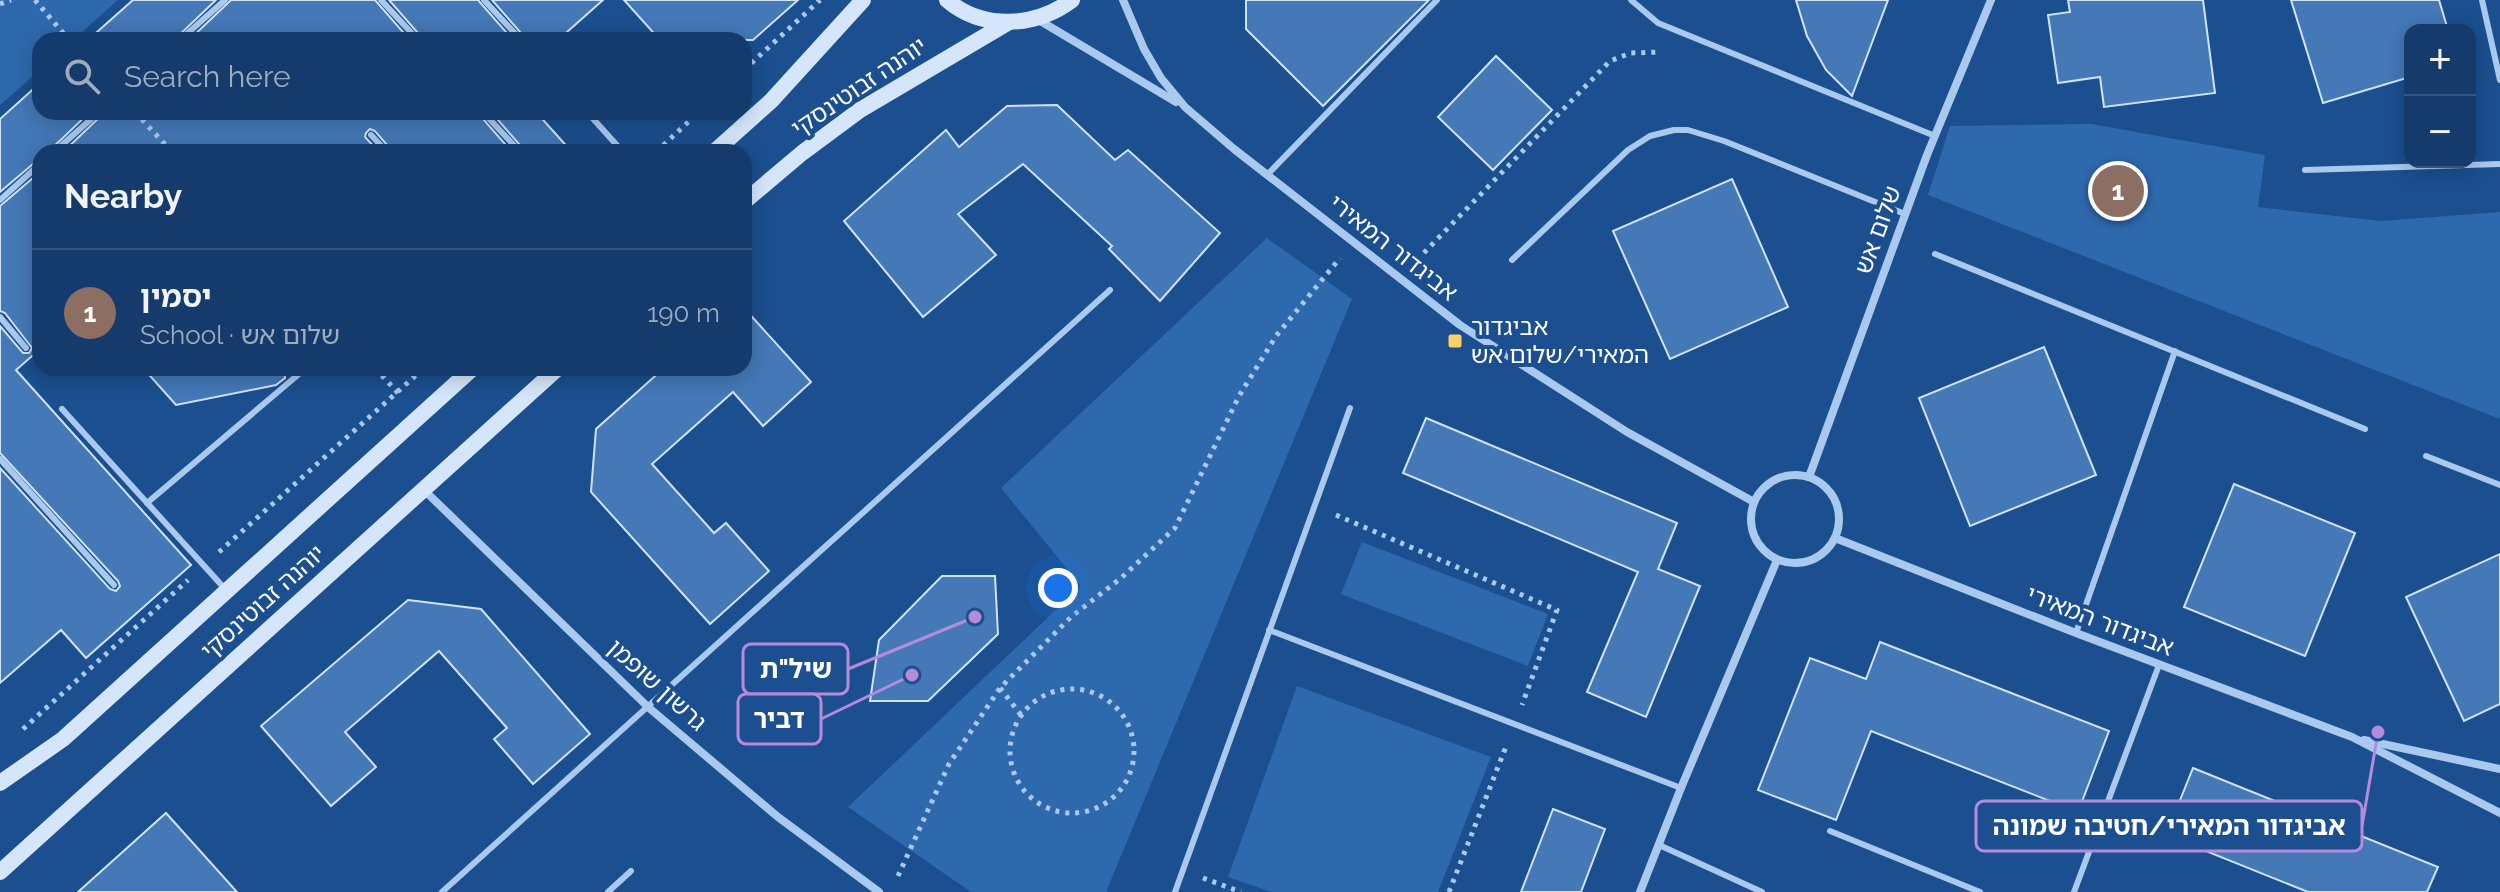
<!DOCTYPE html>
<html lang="en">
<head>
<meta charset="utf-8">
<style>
  :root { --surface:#143b6b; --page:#214673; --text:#f1f3f6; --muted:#9dadc1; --line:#33557e; --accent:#ffd166 }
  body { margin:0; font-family:Raleway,"Noto Sans Hebrew",sans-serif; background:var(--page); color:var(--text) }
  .controls { position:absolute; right:24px; top:24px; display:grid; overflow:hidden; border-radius:16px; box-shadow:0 4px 20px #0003 }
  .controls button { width:72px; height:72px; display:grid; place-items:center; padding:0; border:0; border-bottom:2px solid var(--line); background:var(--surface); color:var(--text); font:40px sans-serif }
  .you { position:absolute; left:1058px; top:588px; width:28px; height:28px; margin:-20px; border:6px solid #fff; border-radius:50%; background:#1a73e8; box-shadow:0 0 0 12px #1a73e833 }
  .badge { display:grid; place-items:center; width:52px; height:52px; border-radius:50%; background:var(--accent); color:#fff; font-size:26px; font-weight:700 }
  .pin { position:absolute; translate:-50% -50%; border:4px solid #fff; box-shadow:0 2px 8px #0006 }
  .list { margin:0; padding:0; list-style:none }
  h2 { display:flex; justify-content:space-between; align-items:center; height:104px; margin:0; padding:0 32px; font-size:34px }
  h2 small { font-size:26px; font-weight:400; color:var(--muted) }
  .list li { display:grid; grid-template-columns:52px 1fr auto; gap:24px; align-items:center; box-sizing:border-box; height:128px; padding:0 32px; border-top:2px solid var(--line) }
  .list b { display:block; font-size:30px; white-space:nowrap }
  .list p { margin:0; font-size:26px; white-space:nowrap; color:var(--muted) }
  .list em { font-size:26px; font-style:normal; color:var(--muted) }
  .icon { flex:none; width:44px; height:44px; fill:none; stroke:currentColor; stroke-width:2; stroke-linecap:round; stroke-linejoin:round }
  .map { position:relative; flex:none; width:2500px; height:892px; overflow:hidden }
  .search { position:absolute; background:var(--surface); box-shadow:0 4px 20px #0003; left:32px; top:32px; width:720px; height:88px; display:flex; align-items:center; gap:20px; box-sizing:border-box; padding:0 28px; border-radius:24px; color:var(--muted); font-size:30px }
  .panel { position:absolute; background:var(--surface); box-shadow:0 4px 20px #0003; left:32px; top:144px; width:720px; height:232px; border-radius:24px }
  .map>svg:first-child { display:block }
</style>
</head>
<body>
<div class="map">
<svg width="2500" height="892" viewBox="0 0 2500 892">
  <rect width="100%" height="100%" fill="#1b4f8f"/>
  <!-- green -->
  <g fill="#2e69ad">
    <polygon points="0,0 118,0 73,40 40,40 40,70 0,105"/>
    <polygon points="2091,124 2265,155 2258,207 2380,221 2500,212 2500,419 1928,195 1950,126"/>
    <polygon points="1267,238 1352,299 1106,892 971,892 848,807 1081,586 1001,488"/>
    <polygon points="1362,542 1548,614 1528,666 1341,594"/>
    <polygon points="1297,686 1491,757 1438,892 1271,892 1228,877"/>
  </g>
  <!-- building -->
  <g fill="#4478b7" stroke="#cfe3fa" stroke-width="2">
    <polygon points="133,0 216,0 174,40 88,40"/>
    <polygon points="231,0 375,0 410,40 189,40"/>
    <polygon points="389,0 478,0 513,40 424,40"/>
    <polygon points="492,0 603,0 558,40 527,40"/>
    <polygon points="624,0 798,0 753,40 660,40"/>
    <polygon points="1246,0 1429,0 1323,106 1246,29"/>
    <polygon points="1796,0 1888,0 1852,96 1826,70 1807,36"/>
    <polygon points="2068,0 2203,0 2215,93 2104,107 2100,77 2058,83 2048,15 2070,12"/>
    <polygon points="2291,0 2439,0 2448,30 2410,30 2410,77 2323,103"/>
    <polygon points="1496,56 1552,110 1493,170 1438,117"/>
    <polygon points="40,83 40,112 90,112 48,152 40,152 40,158 0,192 0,119"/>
    <polygon points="1057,105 1115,160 1128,150 1220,233 1160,301 1109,249 1112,246 1023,164 958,214 996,255 923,317 844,221 946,130 959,147 1007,106"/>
    <polygon points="105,112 477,112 512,152 393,152 375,131 370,129 366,133 365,137 379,152 63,152"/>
    <polygon points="491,112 536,112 572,152 526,152"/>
    <polygon points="40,172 40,349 16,370 191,565 86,658 61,630 0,683 0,468 110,589 116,591 120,586 118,581 0,453 0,326 23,353 29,353 32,348 5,313 0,311 0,206"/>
    <polygon points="1732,179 1788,307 1670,359 1613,231"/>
    <polygon points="744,308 811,382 763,426 733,392 652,464 714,533 726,523 769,571 710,624 591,492 596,429 664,368 744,368"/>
    <polygon points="2044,347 2096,475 1970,526 1919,398"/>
    <polygon points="143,368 284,368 285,378 276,385 176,405"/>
    <polygon points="1426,418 1677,523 1658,569 1700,586 1646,717 1587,692 1638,572 1403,473"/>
    <polygon points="2234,484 2355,533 2305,656 2184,607"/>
    <polygon points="2500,554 2500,704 2464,721 2406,597"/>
    <polygon points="942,576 995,576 998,634 928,701 870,701 879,640"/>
    <polygon points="408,600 481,609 590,734 533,784 494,739 507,728 439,651 345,732 376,767 331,806 261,726"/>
    <polygon points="1880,642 2109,731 2078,812 1871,731 1836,820 1758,790 1810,658 1866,679"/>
    <polygon points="2193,768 2438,867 2427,892 2308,892 2166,835"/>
    <polygon points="1553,809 1605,829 1581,892 1521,892"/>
    <polygon points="166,813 237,892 78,892"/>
  </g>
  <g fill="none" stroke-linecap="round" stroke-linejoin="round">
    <!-- path -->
    <g stroke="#a9c9ee" stroke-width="5" stroke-dasharray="4 6" stroke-linecap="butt">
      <polyline points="35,0 69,40"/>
      <polyline points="0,4 11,0"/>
      <polyline points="744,70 820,0"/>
      <polyline points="135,112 172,152"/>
      <polyline points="656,152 699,112"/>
      <polyline points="1417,260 1610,61 1631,53 1661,52"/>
      <polyline points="375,368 399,394"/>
      <polyline points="1336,515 1557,610 1522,705"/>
      <polyline points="219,552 424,368"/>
      <polyline points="1000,688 1021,715"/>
      <circle cx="1072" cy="751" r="62"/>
      <polyline points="23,729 188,580"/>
      <polyline points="898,876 949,764 1000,688 1072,616 1120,579 1175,528 1239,396 1276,336 1340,258"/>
      <polyline points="1203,878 1241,892"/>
      <polyline points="1449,892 1507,744"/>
    </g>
    <!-- lane -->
    <g stroke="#a9c9ee" stroke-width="6">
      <polyline points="381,0 418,40"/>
      <polyline points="484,0 521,40"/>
      <polyline points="1631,0 1658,23 1935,136"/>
      <polyline points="2482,0 2500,80"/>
      <polyline points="180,40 225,0"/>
      <polyline points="483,112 520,152"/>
      <polyline points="587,112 623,152"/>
      <polyline points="371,135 387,152"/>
      <polyline points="54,152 99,112"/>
      <polyline points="2305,170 2500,164"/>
      <polyline points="1267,175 1437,0"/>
      <polyline points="0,200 40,164"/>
      <polyline points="1935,254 2365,429"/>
      <polyline points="1512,260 1628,150 1650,136 1674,130 1688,130 1724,141 1905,214"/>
      <polyline points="0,317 26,348"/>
      <polyline points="62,409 226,590"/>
      <polyline points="2426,456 2500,485"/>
      <polyline points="0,459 114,585"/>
      <polyline points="147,503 306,368"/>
      <polyline points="1269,630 1681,788"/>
      <polyline points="2076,633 2175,351"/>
      <polyline points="1830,831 1980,892"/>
      <polyline points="1659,845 1762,892"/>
      <polyline points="442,892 1110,290"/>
      <polyline points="608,892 631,871"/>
      <polyline points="1175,892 1350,408"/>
      <polyline points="2074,892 2159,665"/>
    </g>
    <!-- street -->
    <g stroke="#a9c9ee" stroke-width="8">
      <polyline points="1123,0 1144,49 1161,78 1185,107 1234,149 1460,325 1627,432 1754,502"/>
      <polyline points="1037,19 1176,102"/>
      <circle cx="1795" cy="519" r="44"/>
      <polyline points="1809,477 1927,155 1991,0"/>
      <polyline points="424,490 648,707 778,817 879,892"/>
      <polyline points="1835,538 2076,633 2352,737 2500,813"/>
      <polyline points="2364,740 2500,769"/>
      <polyline points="1640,892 1681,788 1777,560"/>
    </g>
    <!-- secondary -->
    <g stroke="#d6e6fa" stroke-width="16">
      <path d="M947,0C983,31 1036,27 1072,0"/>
      <polyline points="714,152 771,101 863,0"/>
      <polyline points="744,202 802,153 860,110 1009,22"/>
      <polyline points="0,783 63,739 473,368"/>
      <polyline points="0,872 558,368"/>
    </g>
  </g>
  <!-- markers -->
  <rect fill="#ffd166" stroke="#1b4f8f" stroke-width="3" x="1447" y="333" width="16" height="16" rx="4"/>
  <g text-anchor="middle" stroke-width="8" stroke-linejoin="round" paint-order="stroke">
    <!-- street labels -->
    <g font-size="24" fill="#fff" stroke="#1b4f8f">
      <text transform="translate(859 87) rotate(-34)" y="8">יוהנה זבוטינסקי</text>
      <text transform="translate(1878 230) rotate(-70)" y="8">שלום אש</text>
      <text transform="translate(1393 248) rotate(38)" y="8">אביגדור המאירי</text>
      <text transform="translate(263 602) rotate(-42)" y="8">יוהנה זבוטינסקי</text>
      <text transform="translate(2100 621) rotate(21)" y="8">אביגדור המאירי</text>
      <text transform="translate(657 685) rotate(42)" y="8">גרשון שופמן</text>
    </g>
    <!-- poi labels -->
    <g font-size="24" fill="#fff" stroke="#1b4f8f" text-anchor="start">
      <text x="1471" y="335">אביגדור<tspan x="1471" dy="28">המאירי/שלום אש</tspan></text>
    </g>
  </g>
  <!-- callouts -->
  <path fill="none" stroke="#b68bdc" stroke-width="3" d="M975 617L848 669M912 675L821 719M2378 732L2362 826"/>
  <g fill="#b68bdc" stroke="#1b4f8f" stroke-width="3">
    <circle cx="975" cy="617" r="8"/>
    <circle cx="912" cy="675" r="8"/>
    <circle cx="2378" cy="732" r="8"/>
  </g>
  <g fill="#1b4f8f" stroke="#b68bdc" stroke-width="3">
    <rect x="743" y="644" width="105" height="50" rx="8"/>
    <rect x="738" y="694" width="83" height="50" rx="8"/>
    <rect x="1976" y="801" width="386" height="50" rx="8"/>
  </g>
  <g font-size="26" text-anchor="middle" font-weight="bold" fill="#fff">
    <text x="796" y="678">שיל"ת</text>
    <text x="779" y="728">דביר</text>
    <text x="2169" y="835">אביגדור המאירי/חטיבה שמונה</text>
  </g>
</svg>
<div class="controls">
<button>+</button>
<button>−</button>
</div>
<div class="you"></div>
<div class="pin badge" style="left:2118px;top:191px;background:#8d6e63">1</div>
<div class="search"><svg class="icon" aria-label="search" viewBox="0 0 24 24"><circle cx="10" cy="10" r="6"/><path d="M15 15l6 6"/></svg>Search here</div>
<section class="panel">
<h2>Nearby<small></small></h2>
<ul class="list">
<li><span class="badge" style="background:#8d6e63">1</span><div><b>יסמין</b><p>School · שלום אש</p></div><em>190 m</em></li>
</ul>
</section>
</div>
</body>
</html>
